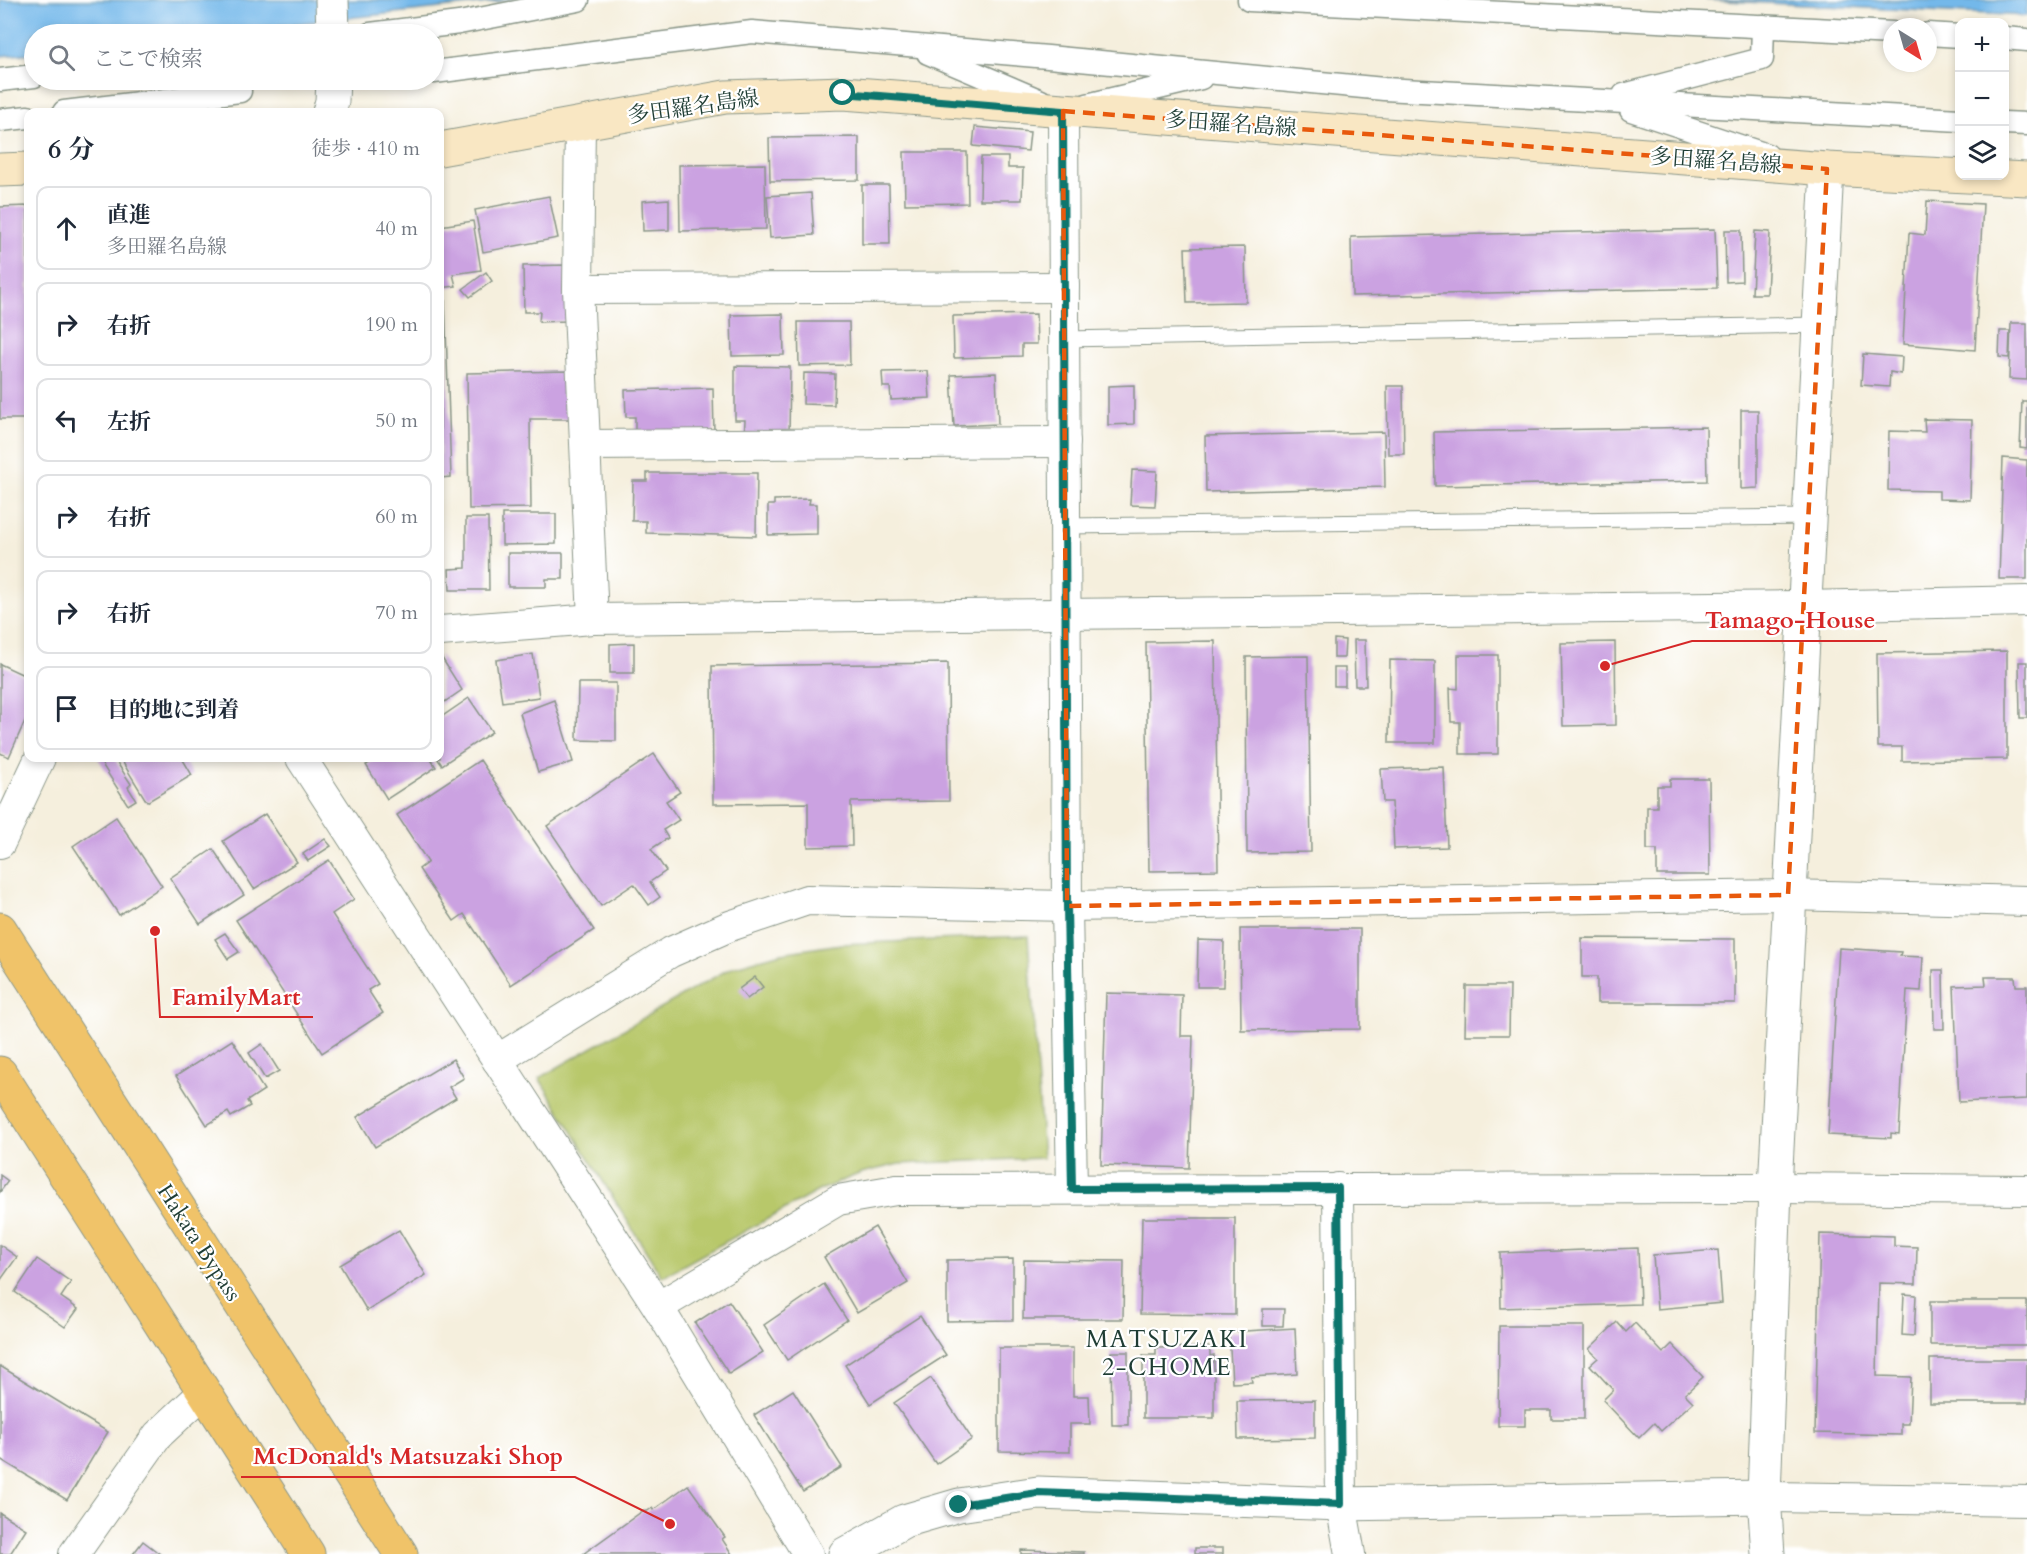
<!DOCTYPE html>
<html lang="ja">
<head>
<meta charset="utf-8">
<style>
  :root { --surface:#fff; --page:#f2f2f3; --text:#1f2937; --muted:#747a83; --line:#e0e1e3 }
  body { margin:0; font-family:Cardo,"Noto Serif JP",serif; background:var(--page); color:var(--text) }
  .controls { position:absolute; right:18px; top:18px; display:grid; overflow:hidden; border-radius:12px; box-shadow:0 3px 9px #0003 }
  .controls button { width:54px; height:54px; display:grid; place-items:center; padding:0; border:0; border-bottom:2px solid var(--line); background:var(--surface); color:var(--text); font:30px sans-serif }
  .compass { position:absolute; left:1883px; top:18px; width:54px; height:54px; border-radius:50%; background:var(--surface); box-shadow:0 3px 9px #0003; rotate:143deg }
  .stop { position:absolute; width:18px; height:18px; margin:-14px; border:4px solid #0f766e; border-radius:50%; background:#fff }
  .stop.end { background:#0f766e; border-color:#fff; box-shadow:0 2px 6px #0008 }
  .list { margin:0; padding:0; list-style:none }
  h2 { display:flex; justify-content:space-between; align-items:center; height:78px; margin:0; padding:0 24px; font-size:26px }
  h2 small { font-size:20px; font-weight:400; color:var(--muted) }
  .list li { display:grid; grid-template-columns:39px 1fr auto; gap:18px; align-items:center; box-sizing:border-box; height:84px; margin:0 12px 12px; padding:0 12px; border:2px solid var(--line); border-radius:12px }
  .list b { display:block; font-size:22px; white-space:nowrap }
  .list p { margin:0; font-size:20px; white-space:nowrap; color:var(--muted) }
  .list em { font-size:20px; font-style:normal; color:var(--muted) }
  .icon { flex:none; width:33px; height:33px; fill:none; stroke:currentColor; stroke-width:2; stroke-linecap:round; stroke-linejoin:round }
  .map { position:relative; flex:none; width:2027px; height:1554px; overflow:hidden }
  .search { position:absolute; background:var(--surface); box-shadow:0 3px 9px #0003; left:24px; top:24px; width:420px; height:66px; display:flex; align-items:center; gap:15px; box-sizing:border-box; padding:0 21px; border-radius:33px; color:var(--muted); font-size:22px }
  .panel { position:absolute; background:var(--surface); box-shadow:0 3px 9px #0003; left:24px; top:108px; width:420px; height:654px; border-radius:12px }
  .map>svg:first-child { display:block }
</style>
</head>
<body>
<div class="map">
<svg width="2027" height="1554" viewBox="0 0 2027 1554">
  <rect width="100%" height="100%" fill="#fff"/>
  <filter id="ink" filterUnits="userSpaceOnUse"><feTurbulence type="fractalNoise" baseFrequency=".0167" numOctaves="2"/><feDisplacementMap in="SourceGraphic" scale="12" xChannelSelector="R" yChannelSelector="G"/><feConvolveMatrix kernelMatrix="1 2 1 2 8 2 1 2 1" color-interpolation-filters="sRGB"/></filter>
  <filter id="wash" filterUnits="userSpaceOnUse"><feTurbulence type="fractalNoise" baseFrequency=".008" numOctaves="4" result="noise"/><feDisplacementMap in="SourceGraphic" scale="24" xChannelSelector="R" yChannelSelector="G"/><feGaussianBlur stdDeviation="1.35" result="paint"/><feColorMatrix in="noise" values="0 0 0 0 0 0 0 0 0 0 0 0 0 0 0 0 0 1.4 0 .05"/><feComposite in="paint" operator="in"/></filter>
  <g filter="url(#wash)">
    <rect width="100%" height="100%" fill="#f5efdd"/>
    <!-- green -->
    <polygon fill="#b8c86b" stroke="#6c8250" stroke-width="1.5" points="1028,936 1043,1158 899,1164 861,1173 820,1190 662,1277 539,1078 732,967 781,953 841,944"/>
    <!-- water -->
    <g fill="#73b8ea" stroke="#497a8f" stroke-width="1.5">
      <polygon points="0,0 515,0 199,34 34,34 34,53 0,56"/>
      <polygon points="1706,0 2027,0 2027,16"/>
    </g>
    <g id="blocks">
      <!-- building -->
      <g fill="#cba2e1">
        <polygon points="975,127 1030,132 1028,151 973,146"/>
        <polygon points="859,137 859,180 770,181 769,138"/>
        <polygon points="904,152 967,152 968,203 905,204"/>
        <polygon points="981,157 1008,157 1008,168 1023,168 1022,200 980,200"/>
        <polygon points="765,164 766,229 680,231 679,165"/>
        <polygon points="862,185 889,185 890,244 862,244"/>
        <polygon points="811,193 814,235 770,238 767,196"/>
        <polygon points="549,196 558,238 483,252 475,210"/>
        <polygon points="669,199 669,230 643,231 642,201"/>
        <polygon points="1927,201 1983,204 1975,350 1903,344 1909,233 1925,235"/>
        <polygon points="28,206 28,419 0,419 0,207"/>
        <polygon points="473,221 481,270 453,274 456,286 440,288 440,226"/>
        <polygon points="1715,229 1717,288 1352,296 1351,237"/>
        <polygon points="1725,230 1741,230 1742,281 1726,282"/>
        <polygon points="1755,231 1770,232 1767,294 1752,294"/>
        <polygon points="1245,247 1246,302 1187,303 1185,248"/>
        <polygon points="566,265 567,321 539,322 540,312 524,312 523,266"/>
        <polygon points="486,272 492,281 470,297 463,289"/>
        <polygon points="440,300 445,300 451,477 440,478"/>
        <polygon points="783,314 784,355 732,356 731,315"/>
        <polygon points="1036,314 1037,344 1022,344 1022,356 954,358 953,316"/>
        <polygon points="798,322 849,322 850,365 799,366"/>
        <polygon points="2011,323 2027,323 2027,380 2009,379"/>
        <polygon points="2000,331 2010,331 2009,358 1999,357"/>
        <polygon points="1863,354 1902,357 1901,374 1890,372 1889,387 1861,385"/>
        <polygon points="735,366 790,367 789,438 744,438 745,420 735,420"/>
        <polygon points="569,371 569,419 530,419 531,508 469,509 467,373"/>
        <polygon points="928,371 930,398 891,400 890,387 883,387 882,372"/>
        <polygon points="804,373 835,374 834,405 803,404"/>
        <polygon points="996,373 998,424 954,426 951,375"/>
        <polygon points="1134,385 1134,424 1108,425 1108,386"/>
        <polygon points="1387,386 1403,386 1404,454 1388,454"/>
        <polygon points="713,388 714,432 635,434 635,417 626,417 625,390"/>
        <polygon points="2022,401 2027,401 2027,449 2020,448"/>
        <polygon points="1741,410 1758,410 1758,488 1741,489"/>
        <polygon points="1924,419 1972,420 1970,500 1939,499 1939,491 1888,490 1889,431 1925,432"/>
        <polygon points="1706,427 1707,481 1435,486 1434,432"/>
        <polygon points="1384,432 1385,487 1206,492 1205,436"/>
        <polygon points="2003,458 2027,460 2027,579 1999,579"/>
        <polygon points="1132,470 1157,471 1155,506 1130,505"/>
        <polygon points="647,473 757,473 756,536 646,533 646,521 632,521 633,481 647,481"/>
        <polygon points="810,499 809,504 817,504 817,534 768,535 768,505 774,505 774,500"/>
        <polygon points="502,514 556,514 556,544 502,545"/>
        <polygon points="466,518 488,518 489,590 450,590 449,569 466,568"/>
        <polygon points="508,553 563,553 563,579 546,579 546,587 508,587"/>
        <polygon points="1334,639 1345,640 1344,658 1334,658"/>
        <polygon points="1354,640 1365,640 1366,686 1355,686"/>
        <polygon points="1215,641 1218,870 1149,871 1146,642"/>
        <polygon points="1615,642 1616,725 1563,726 1561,643"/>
        <polygon points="634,643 634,673 610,673 610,644"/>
        <polygon points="2007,651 2007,759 1902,761 1902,747 1878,747 1877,653"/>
        <polygon points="533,654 539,697 502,702 496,660"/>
        <polygon points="440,655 462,690 440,705"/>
        <polygon points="1458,655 1498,655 1498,754 1460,754 1460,722 1451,722 1450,688 1458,689"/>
        <polygon points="1308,656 1311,852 1247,853 1246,657"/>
        <polygon points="1390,660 1435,661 1435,743 1389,743"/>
        <polygon points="2019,662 2027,662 2027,718 2020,718"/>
        <polygon points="948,663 949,801 851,802 852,846 808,847 808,803 713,804 712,666"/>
        <polygon points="0,664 28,677 28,714 9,757 0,753"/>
        <rect x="1334" y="668" width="11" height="18"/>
        <polygon points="578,683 616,683 616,741 577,740"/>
        <polygon points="469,698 492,732 442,765 437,758 440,758 440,718"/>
        <polygon points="554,700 573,762 538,772 520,713"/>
        <polygon points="654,754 680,792 666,801 679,820 663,830 668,838 651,849 666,871 650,882 660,897 649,905 634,884 601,906 547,826"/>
        <polygon points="98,758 114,758 131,784 128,787 136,800 128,805"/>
        <polygon points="120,758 182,758 192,775 147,802"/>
        <polygon points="377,758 430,758 436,767 387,799 366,765"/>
        <polygon points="480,760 594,930 511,985 464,914 454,921 419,869 428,862 397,815"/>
        <polygon points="1444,767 1447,847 1394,849 1392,802 1383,802 1381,769"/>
        <polygon points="1670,779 1709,779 1710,875 1657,875 1657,850 1647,850 1647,807 1657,807 1657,786 1670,786"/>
        <polygon points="265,814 297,862 254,889 223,841"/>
        <polygon points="116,817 162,886 119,915 73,846"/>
        <polygon points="325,839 331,846 308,861 303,854"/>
        <polygon points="213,849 244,895 200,924 170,878"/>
        <polygon points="329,860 354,899 332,914 378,984 368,990 383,1013 322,1053 236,920"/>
        <polygon points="1240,929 1360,929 1360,1029 1241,1030"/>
        <polygon points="225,933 239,952 228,959 215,939"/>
        <polygon points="1582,938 1735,939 1735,1003 1597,1003 1597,977 1582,977"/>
        <polygon points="1198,940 1224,941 1223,987 1197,987"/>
        <polygon points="1839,948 1901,952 1900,956 1923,957 1921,991 1907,990 1899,1134 1891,1133 1891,1138 1828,1135"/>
        <polygon points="1933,970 1943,970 1944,1029 1934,1029"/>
        <polygon points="755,977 763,987 747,999 739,989"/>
        <polygon points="1985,977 2015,977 2016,986 2027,986 2027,1099 1959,1102 1954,986 1986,985"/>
        <polygon points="1466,986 1510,986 1509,1035 1465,1035"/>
        <polygon points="1106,993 1182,995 1181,1036 1193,1036 1189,1168 1101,1165"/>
        <polygon points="232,1040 264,1090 247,1101 250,1106 231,1117 228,1112 207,1125 176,1076"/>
        <polygon points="262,1044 279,1071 265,1079 249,1053"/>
        <polygon points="453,1059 464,1078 449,1087 456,1098 375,1147 357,1117"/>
        <polygon points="0,1175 8,1181 0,1192"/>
        <polygon points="1142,1218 1235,1218 1235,1315 1140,1314"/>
        <polygon points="875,1227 908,1283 857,1313 824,1257"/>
        <polygon points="399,1230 426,1275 367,1311 340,1265"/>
        <polygon points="1820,1234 1894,1236 1894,1246 1917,1247 1916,1284 1879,1283 1877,1376 1911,1377 1909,1424 1901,1424 1901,1435 1815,1433"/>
        <polygon points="0,1245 17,1257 0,1281"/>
        <polygon points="1638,1248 1640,1304 1501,1308 1500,1253"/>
        <polygon points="1718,1250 1722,1303 1657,1309 1653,1255"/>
        <polygon points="37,1259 71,1282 61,1297 78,1309 65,1327 15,1292"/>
        <polygon points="1013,1259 1013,1320 947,1321 947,1260"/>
        <polygon points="1024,1260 1124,1261 1123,1319 1023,1319"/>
        <polygon points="824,1284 847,1320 787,1360 764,1325"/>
        <polygon points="1904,1294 1916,1295 1914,1336 1902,1335"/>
        <polygon points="729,1301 763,1352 729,1374 695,1323"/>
        <rect x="1930" y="1301" width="97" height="44"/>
        <polygon points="1263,1309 1284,1309 1283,1326 1263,1326"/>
        <polygon points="920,1316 946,1355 870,1404 845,1365"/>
        <polygon points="1617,1322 1626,1332 1635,1323 1663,1353 1672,1344 1703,1377 1685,1394 1693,1402 1661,1431 1654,1423 1639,1438 1603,1400 1613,1390 1590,1365 1598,1358 1589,1349"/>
        <polygon points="1499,1326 1584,1326 1584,1419 1551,1419 1551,1410 1525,1410 1525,1426 1498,1426"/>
        <polygon points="1295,1328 1297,1374 1251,1377 1252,1382 1232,1383 1229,1332"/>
        <polygon points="1210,1347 1210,1356 1214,1355 1214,1418 1143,1418 1143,1355 1156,1355 1156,1348"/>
        <polygon points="999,1348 1073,1348 1073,1396 1089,1396 1090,1424 1070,1424 1070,1452 999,1451"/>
        <polygon points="1111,1352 1128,1352 1128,1425 1112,1425"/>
        <rect x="1930" y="1359" width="97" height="44"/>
        <polygon points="0,1366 108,1432 67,1500 0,1459"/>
        <polygon points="931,1378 972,1439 936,1464 894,1403"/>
        <polygon points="793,1390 842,1467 803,1492 754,1415"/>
        <polygon points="1315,1400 1315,1438 1238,1439 1237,1401"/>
        <polygon points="688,1485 725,1537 722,1539 732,1554 583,1554 644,1510 646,1512 652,1508 653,1510"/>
        <polygon points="0,1513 26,1529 10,1554 0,1554"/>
        <polygon points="143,1541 160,1554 133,1554"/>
        <rect x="1195" y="1548" width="28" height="6"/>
        <polygon points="1021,1550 1084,1552 1084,1554 1021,1554"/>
      </g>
    </g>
  </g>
  <g filter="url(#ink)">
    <use href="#blocks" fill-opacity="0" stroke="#8a9688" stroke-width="1.5"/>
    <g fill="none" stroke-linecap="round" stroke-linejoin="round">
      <defs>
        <g id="service">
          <polyline points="1064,339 1819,325"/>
          <polyline points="1065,526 1808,517"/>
        </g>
        <g id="pedestrian">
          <polyline points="1249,0 1892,33"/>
          <polyline points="370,34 459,23 578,0"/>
          <polyline points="1928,34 1960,36"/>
          <polyline points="2004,38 2027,40"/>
          <polyline points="928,53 1041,101"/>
          <polyline points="434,72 752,32 1048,57 1384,89 1960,120"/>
          <polyline points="0,80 34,76"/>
          <polyline points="1624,95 1762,59 1763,26"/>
          <polyline points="1087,105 1201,78"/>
          <polyline points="1631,110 1767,155"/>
          <polyline points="64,112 240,91"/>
          <polyline points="0,120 28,117"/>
          <polyline points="2004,123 2027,124"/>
        </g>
        <g id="minor">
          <polyline points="1063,111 1067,906 1072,1189"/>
          <polyline points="580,123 578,289 593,619"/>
          <polyline points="578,289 1064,287"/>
          <polyline points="586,445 1065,442"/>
          <polyline points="440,631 593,619 1804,606 2027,601"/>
          <polyline points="301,758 658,1307 808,1554"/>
          <polyline points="0,843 40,758"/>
          <polyline points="497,1060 671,952 730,926 807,900 1067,906 1788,895 2027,901"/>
          <polyline points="1338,1188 1341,1504 1350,1554"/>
          <polyline points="658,1307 838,1200 896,1190 1775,1188 2027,1190"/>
          <polyline points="1764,1497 2027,1501"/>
          <polyline points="74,1554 158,1435 203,1393"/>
        </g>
        <g id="tertiary">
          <polyline points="332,0 333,34"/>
          <polyline points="329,112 332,101 333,80"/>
          <polyline points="845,1554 904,1521 959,1505 1038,1493 1341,1504 1764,1497"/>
          <polyline points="1768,1554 1764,1497 1775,1188 1827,169"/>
        </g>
        <g id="secondary">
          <polyline points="440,149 725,97 843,93 1827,169 2027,179"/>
          <polyline points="0,170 28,169"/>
        </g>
        <g id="trunk">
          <polyline points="0,929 401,1554"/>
          <polyline points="0,1073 308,1554"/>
        </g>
      </defs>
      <!-- service casing -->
      <use href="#service" stroke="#8a9688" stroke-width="17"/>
      <!-- pedestrian casing -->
      <use href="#pedestrian" stroke="#8a9688" stroke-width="25"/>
      <!-- minor casing -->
      <use href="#minor" stroke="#8a9688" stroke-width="32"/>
      <!-- tertiary casing -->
      <use href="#tertiary" stroke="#8a9688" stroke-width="35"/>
      <!-- secondary casing -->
      <use href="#secondary" stroke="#8a9688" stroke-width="35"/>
      <!-- trunk casing -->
      <use href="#trunk" stroke="#8a9688" stroke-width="35"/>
      <!-- service -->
      <use href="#service" stroke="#fff" stroke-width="15"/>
      <!-- pedestrian -->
      <use href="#pedestrian" stroke="#fff" stroke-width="22"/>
      <!-- minor -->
      <use href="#minor" stroke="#fff" stroke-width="30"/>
      <!-- tertiary -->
      <use href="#tertiary" stroke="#fff" stroke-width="33"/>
      <!-- secondary -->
      <use href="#secondary" stroke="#f9e7c3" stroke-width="33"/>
      <!-- trunk -->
      <use href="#trunk" stroke="#f0c369" stroke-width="33"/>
    </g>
  </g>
  <g fill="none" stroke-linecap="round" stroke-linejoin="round" filter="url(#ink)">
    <!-- route -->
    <polyline stroke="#0f766e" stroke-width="8" points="843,93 1063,111 1067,906 1072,1189 1338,1188 1341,1504 1038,1493 959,1505"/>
  </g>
  <!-- marked area -->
  <path fill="none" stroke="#e8590c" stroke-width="4.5" stroke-dasharray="12 8" stroke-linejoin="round" d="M1063,111L1827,169L1788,895L1067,906Z"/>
  <g text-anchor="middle" stroke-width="4.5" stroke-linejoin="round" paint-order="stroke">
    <!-- street labels -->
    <g font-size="22" fill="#1f3d34" stroke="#fff">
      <text transform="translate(693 106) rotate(-8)" y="8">多田羅名島線</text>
      <text transform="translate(1231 123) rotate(4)" y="8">多田羅名島線</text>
      <text transform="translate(1716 160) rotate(4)" y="8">多田羅名島線</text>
      <text transform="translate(200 1242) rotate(57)" y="8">Hakata Bypass</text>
    </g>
    <!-- neighbourhood labels -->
    <g font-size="24" letter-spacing="1.5" fill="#1f3d34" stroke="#fff">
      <text x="1167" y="1347">MATSUZAKI<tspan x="1167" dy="28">2-CHOME</tspan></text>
    </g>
  </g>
  <!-- callouts -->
  <path fill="none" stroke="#d62828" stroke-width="2" d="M1605 666L1692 641H1887M155 931L160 1017H313M670 1524L575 1477H241"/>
  <g fill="#d62828" stroke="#fff" stroke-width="2">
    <circle cx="1605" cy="666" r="6"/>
    <circle cx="155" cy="931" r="6"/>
    <circle cx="670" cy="1524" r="6"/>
  </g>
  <g font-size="24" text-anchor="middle" font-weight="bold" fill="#d62828" stroke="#fff" stroke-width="4.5" stroke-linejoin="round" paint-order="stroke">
    <text x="1790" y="628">Tamago-House</text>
    <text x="236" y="1005">FamilyMart</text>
    <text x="408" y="1464">McDonald's Matsuzaki Shop</text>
  </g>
</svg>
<div class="controls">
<button>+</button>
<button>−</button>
<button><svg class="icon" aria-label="layers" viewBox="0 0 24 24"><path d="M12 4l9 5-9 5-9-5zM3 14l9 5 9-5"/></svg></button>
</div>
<svg class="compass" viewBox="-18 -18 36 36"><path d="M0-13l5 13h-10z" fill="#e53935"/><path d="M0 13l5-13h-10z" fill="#747a83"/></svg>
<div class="stop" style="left:843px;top:93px"></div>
<div class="stop end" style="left:959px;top:1505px"></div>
<div class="search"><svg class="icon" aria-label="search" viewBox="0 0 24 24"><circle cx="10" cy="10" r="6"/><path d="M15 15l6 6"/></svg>ここで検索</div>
<section class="panel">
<h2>6 分<small>徒歩 · 410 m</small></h2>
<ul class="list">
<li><svg class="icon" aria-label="ahead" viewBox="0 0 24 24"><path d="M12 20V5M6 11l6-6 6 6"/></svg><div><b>直進</b><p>多田羅名島線</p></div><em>40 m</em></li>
<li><svg class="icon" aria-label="right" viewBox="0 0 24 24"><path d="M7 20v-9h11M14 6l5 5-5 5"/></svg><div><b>右折</b></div><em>190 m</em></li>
<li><svg class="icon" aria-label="left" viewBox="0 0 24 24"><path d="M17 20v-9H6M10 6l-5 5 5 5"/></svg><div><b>左折</b></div><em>50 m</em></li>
<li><svg class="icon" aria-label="right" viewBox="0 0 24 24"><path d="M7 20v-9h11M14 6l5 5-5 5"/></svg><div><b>右折</b></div><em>60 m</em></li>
<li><svg class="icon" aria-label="right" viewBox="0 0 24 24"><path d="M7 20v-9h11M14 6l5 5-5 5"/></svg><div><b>右折</b></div><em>70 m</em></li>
<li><svg class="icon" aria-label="arrive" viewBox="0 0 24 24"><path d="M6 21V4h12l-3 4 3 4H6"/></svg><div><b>目的地に到着</b></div></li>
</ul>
</section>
</div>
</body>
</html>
